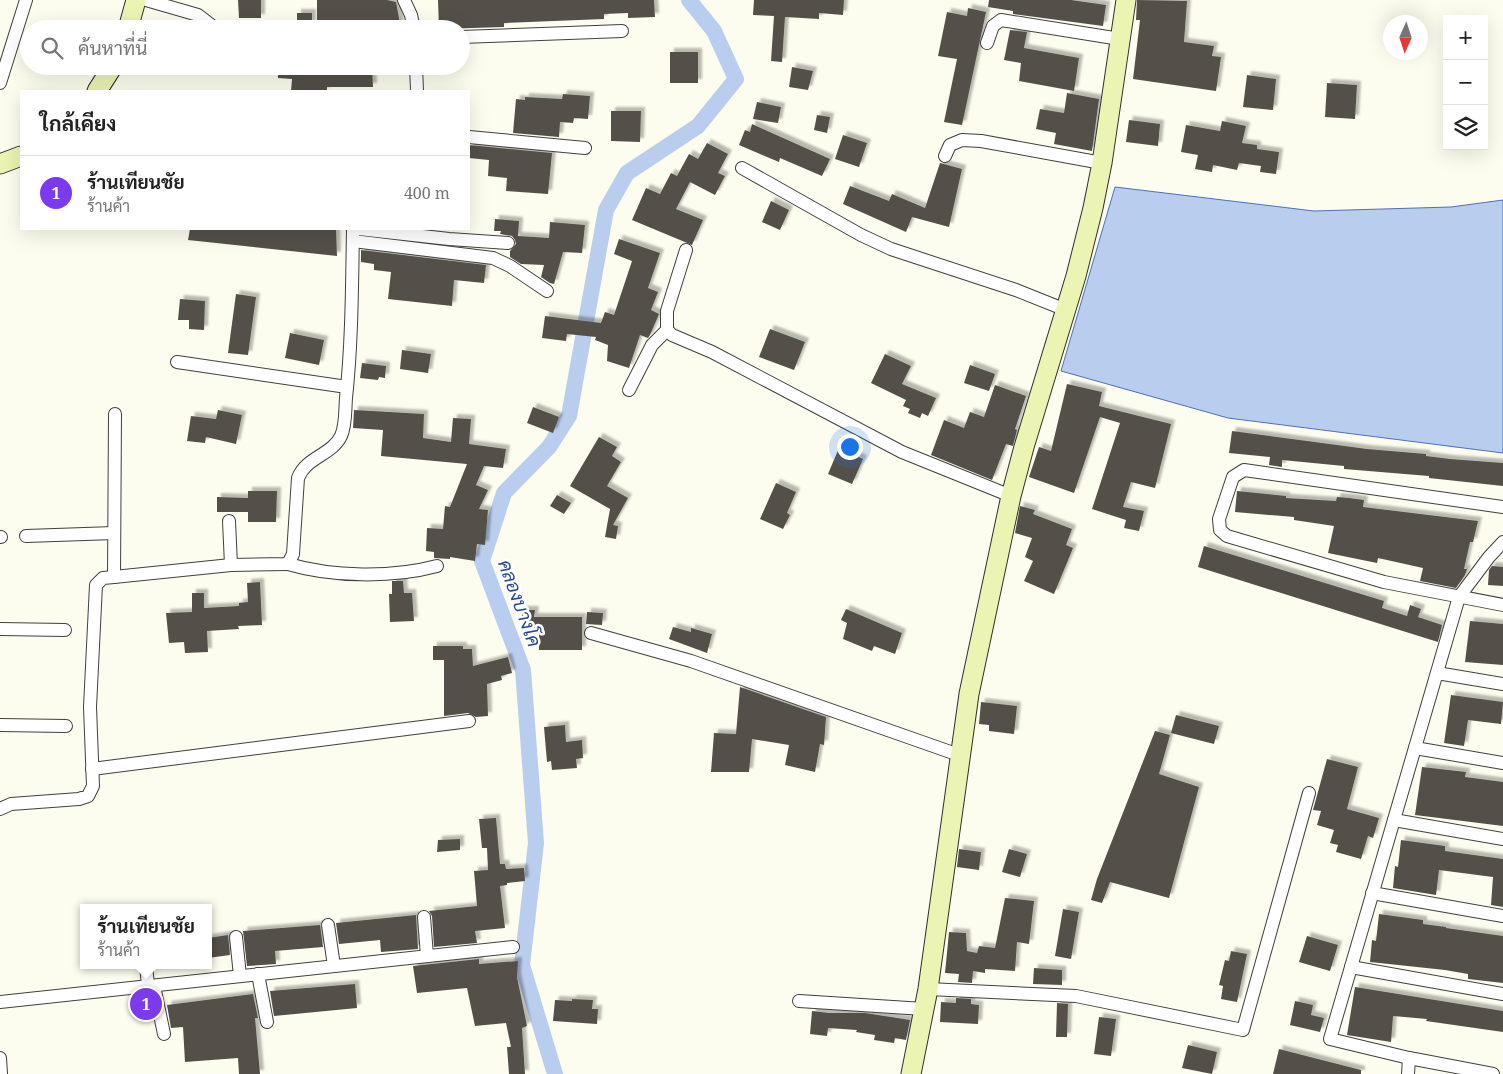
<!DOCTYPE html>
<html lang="th">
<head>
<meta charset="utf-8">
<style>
  :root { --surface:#fff; --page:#f6f6f6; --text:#222; --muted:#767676; --line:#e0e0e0; --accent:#7c3aed }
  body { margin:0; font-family:"Noto Serif",Sarabun,serif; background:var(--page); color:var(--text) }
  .controls { position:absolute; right:15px; top:15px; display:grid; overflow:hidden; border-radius:0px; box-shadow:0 5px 20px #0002 }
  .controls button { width:45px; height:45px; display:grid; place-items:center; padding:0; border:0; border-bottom:1px solid var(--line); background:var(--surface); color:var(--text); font:25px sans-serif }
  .compass { position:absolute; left:1383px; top:15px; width:45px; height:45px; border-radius:50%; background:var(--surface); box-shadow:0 5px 20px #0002; rotate:183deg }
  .you { position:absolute; left:849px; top:446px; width:18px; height:18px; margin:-12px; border:4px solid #fff; border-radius:50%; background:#1a73e8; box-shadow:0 0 0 8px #1a73e833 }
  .badge { display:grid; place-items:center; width:32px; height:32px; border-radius:50%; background:var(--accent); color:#fff; font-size:16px; font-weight:700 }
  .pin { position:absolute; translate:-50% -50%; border:2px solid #fff; box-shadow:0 1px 5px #0006 }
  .popup { position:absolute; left:80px; top:904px; width:132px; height:65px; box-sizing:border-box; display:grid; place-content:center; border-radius:0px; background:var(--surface); filter:drop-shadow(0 1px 4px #0005); font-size:16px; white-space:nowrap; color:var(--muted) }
  .popup b { font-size:19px; color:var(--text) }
  .popup::after { content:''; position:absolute; left:50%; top:100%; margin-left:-10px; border:10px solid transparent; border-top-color:var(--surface) }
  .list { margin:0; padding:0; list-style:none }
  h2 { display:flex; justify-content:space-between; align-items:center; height:65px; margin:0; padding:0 20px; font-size:21px }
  h2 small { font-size:16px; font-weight:400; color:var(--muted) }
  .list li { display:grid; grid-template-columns:32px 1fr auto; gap:15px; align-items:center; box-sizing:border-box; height:75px; padding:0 20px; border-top:1px solid var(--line) }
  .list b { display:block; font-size:19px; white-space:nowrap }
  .list p { margin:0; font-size:16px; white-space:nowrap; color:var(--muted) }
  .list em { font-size:16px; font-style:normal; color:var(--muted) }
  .icon { flex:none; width:28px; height:28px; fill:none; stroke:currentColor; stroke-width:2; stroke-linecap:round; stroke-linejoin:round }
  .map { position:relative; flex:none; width:1503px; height:1074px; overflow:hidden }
  .search { position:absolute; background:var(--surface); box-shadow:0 5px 20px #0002; left:20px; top:20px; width:450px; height:55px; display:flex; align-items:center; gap:12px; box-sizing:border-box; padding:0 18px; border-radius:28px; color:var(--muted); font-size:19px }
  .panel { position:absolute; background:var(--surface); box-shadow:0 5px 20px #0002; left:20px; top:90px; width:450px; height:140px; border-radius:0px }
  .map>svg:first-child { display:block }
</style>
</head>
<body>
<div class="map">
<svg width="1503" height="1074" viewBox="0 0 1503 1074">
  <defs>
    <filter id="shadow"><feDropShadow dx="4" dy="-4" stdDeviation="1" flood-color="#0004"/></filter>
  </defs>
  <rect width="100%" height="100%" fill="#fcfdee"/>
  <!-- water -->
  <polygon fill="#b9cdee" stroke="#4a71bb" points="1115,187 1314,211 1451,207 1503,200 1503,453 1228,418 1061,371"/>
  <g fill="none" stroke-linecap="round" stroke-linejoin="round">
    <!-- canal -->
    <polyline stroke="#b9cdee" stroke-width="16" points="555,1074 522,965 536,843 523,670 482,561 504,493 549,447 569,416 606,210 627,173 698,126 736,79 714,31 689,0"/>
  </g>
  <!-- building -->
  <g fill="#54504a" filter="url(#shadow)">
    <polygon points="238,0 261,0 261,18 239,18"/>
    <polygon points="317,0 387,0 396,2 401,29 385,28 385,21 317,20"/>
    <polygon points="438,0 654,0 655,17 628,18 628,13 604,14 604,19 504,23 504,27 439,29"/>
    <polygon points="754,0 844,0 843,15 819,13 819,19 785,17 782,62 771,61 774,16 753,15"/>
    <polygon points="989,0 1071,0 1106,5 1103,26 1013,14 1013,11 988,7"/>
    <polygon points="1137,0 1187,1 1184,42 1214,46 1212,56 1221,57 1216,91 1133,79 1140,20 1136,20"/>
    <polygon points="968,8 986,12 962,125 944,122 957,59 938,56 947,12 967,16"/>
    <polygon points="297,13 312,13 312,25 297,24"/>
    <polygon points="1010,30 1027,32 1024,48 1079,58 1074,91 1019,81 1021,63 1004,60"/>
    <rect x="670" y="52" width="28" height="31"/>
    <polygon points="278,66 372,67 373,87 327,87 327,91 291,91 292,79 278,78"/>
    <polygon points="792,67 813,71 808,90 789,87"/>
    <polygon points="1247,75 1276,79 1273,110 1243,107"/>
    <polygon points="1327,83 1357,85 1355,119 1325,117"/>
    <polygon points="1067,93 1099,99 1092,151 1054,144 1056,133 1036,129 1040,109 1064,113"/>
    <polygon points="563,94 590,96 588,119 574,118 573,123 560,122 559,137 513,133 516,99 525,100 525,97 562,99"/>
    <polygon points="757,102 781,107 778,123 753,119"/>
    <polygon points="611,111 641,111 640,142 611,141"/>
    <polygon points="817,115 830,117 827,133 814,130"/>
    <polygon points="1129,120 1160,124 1158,146 1126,142"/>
    <polygon points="1222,121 1246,126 1242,143 1257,145 1257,149 1279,152 1276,174 1260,172 1261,166 1239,163 1237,170 1213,165 1212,172 1195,169 1198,155 1181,152 1186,125 1220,131"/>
    <polygon points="752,124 830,159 822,176 780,158 779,162 739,145 745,130 750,132"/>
    <polygon points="843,135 867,143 859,167 835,159"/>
    <polygon points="707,143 728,154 718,173 725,176 715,195 690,182 676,209 703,220 692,245 632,220 646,188 660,194 671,173 677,176 689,154 698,159"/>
    <polygon points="469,145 552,153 548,194 506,191 507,178 488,176 489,160 469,158"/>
    <polygon points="940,163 962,169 949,227 912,217 906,232 843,204 850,186 889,201 892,194 925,208"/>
    <polygon points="771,201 789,210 780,230 762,222"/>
    <polygon points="495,219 519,221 518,236 549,238 550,222 585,225 582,253 563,252 554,284 550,283 541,277 544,265 521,264 510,257 510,251 516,244 515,240 512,236 500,234 501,231 494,231"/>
    <polygon points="190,229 336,229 337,256 188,240"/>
    <polygon points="619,239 660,253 648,288 658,292 651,310 659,314 650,335 648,338 640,335 629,368 607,361 608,345 595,340 596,337 567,334 566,341 542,338 545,316 601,323 605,312 614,315 632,261 614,254"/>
    <polygon points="361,250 486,265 484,283 454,280 452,306 388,299 391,272 374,270 374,264 361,262"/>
    <polygon points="236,294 256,297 248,355 228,353"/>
    <polygon points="180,299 205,301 204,330 189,329 189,320 178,320"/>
    <polygon points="770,329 805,342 794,370 759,357"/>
    <polygon points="290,333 324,340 319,365 285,358"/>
    <polygon points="402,350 431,354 428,373 400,369"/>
    <polygon points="885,354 911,366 902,384 936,398 928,416 922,413 920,418 908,413 910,409 903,406 906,400 871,383"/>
    <polygon points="362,363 386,366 385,378 379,377 378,380 360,378"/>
    <polygon points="970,365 995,374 989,391 964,383"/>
    <polygon points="1067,384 1102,392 1099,406 1171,424 1155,488 1131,482 1123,507 1144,511 1139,531 1124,528 1126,520 1092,509 1120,423 1100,417 1074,493 1029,477 1039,447 1051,451"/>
    <polygon points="995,385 1026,396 1015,429 1017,430 1013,446 1006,444 992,480 931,455 944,420 964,428 970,412 984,417"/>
    <polygon points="533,407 559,417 553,433 527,423"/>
    <polygon points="218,410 242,415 236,444 206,437 205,443 187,441 191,416 216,419"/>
    <polygon points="354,410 424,414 423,438 451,442 453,418 471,419 469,444 506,449 503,468 484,466 476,485 488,490 479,509 488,510 485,545 477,544 475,561 450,557 450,559 434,558 434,552 426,551 427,528 443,529 445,506 450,507 467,464 381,456 383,430 353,428"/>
    <polygon points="1232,431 1367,449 1426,454 1426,456 1450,459 1503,463 1503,486 1429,478 1429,476 1344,469 1344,466 1282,460 1282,467 1269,465 1270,457 1229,453"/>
    <polygon points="599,437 617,447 612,456 621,462 607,486 628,498 613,525 618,526 616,539 605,537 610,509 570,486"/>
    <polygon points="839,448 863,459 852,484 828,474"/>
    <polygon points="776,483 796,492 787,513 790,515 783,529 760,519"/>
    <polygon points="248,491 277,491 276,522 248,522 248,512 217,512 217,497 248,498"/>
    <polygon points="1237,491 1286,496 1286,498 1336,501 1337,497 1349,498 1364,500 1363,507 1478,521 1473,542 1470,542 1464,569 1467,569 1465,575 1456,588 1420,581 1423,568 1378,558 1377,563 1328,553 1334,526 1294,520 1294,517 1235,512"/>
    <polygon points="557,495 571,503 564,514 550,506"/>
    <polygon points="1020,506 1035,510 1033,514 1072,529 1066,545 1073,548 1054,594 1024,581 1033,561 1025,557 1032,538 1015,533"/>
    <polygon points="1204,546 1384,601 1382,608 1407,616 1410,605 1421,609 1418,617 1442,625 1438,642 1198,567"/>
    <polygon points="1492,566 1503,567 1503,586 1488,585 1489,570"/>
    <polygon points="392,581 403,581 404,593 412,593 414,621 390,622 389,594 392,594"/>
    <polygon points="260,582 262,625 238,626 239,629 207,631 208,652 185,653 184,642 169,643 166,613 192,612 192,593 204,593 204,608 239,606 239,603 248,602 247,583"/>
    <polygon points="846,609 902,633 895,654 874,646 872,651 843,639 847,623 841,620"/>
    <polygon points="522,610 535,610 534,617 582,617 582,650 539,650 539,632 532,632 532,622 522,622"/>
    <polygon points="587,612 603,613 602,625 586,624"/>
    <polygon points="1470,621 1503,624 1503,665 1465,662"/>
    <polygon points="673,627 691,632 691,628 712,634 707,653 669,639"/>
    <polygon points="433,646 463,646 463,649 472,649 473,666 508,657 512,673 501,676 502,680 487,684 488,716 476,717 468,713 444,716 444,660 433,660"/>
    <polygon points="740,687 826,717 824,745 820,744 815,772 785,765 789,745 752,739 749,772 711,772 714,733 736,734"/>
    <polygon points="1451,695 1503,702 1501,724 1468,720 1464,746 1444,743"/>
    <polygon points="981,702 1017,706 1014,734 989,731 989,725 979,724"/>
    <polygon points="1176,715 1219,726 1214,744 1171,733"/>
    <polygon points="565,725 566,742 582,740 583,758 576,759 577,768 552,770 551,761 547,762 544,727"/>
    <polygon points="1155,731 1170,735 1159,774 1199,787 1169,898 1110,882 1102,903 1091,900 1097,879"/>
    <polygon points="1327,759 1358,767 1347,809 1379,818 1373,838 1368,836 1361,859 1336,852 1338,845 1330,843 1334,830 1317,825 1321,811 1313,810"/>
    <polygon points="1422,767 1466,772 1465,777 1503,782 1503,826 1415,815"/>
    <polygon points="496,818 500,864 505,864 506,869 524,868 525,881 507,883 507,885 500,886 505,928 475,931 477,943 434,947 432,916 429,911 477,906 474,871 488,870 487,848 482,848 479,819"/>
    <polygon points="460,839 460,850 437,852 438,840"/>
    <polygon points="1401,840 1445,846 1445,851 1503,859 1503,907 1491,905 1493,877 1439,870 1436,895 1393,888 1395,866 1398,867"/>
    <polygon points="959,849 981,852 979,870 957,867"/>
    <polygon points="1009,849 1027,854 1020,877 1002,872"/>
    <polygon points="1005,898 1034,901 1029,944 1017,942 1015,971 985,969 985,973 973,971 972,983 958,982 959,974 945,973 949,932 966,933 967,951 977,953 979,946 995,948"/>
    <polygon points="1063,909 1079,912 1071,959 1055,956"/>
    <polygon points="1379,914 1423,920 1423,924 1446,927 1446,928 1503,936 1503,983 1468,979 1468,974 1445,970 1370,962 1372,940 1376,941"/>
    <polygon points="416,915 418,949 381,952 380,940 339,944 336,923"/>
    <polygon points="320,925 323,947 275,951 276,964 247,966 243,931"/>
    <polygon points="228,935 230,955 208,958 208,938"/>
    <polygon points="1307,936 1338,945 1330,971 1299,962"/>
    <polygon points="1231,951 1247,954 1237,1002 1221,999 1223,986 1219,985 1225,960 1229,961"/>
    <polygon points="479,959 479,964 518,961 517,977 527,1026 522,1028 525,1074 509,1074 507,1047 511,1047 506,1023 475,1026 467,988 417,993 413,966"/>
    <polygon points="1034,968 1062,970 1062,985 1033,984"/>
    <polygon points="355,984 357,1008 274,1016 270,991"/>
    <polygon points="1355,987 1503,1011 1503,1032 1426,1021 1427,1019 1393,1016 1391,1042 1347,1035"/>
    <polygon points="253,994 258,1018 255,1018 260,1074 239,1074 238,1058 185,1062 183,1027 171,1028 167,1005"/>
    <polygon points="956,998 971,999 971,1004 979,1005 978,1024 940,1022 941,1002 956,1003"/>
    <polygon points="572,999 593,1000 592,1009 598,1009 597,1024 553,1021 555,1000 572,1001"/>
    <polygon points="1295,1001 1313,1005 1311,1015 1324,1018 1320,1032 1290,1025"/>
    <polygon points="1057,1003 1068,1004 1067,1037 1056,1037"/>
    <polygon points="812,1011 829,1013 865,1013 910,1020 906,1040 895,1038 894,1043 874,1040 875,1035 856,1032 857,1030 828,1028 827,1036 810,1034"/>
    <polygon points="1099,1017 1116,1019 1111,1056 1094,1054"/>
    <polygon points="1188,1045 1217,1052 1212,1074 1182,1068"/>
    <polygon points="1279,1049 1361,1070 1361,1074 1273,1074"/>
  </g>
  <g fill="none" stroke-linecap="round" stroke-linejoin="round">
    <defs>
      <g id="street">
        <polyline points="146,0 198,15 216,29"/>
        <polyline points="404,0 411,15 414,29"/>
        <polyline points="461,37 622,31"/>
        <polyline points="987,43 993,26 1001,20 1120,39"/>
        <polyline points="416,66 417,91"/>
        <polyline points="0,83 26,0"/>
        <polyline points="469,137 585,148"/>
        <polyline points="945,156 950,145 962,140 981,141 1102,163"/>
        <polyline points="742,168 861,235 891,249 1016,290 1066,310"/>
        <polyline points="359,229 449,239 508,243"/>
        <polyline points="353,241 493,258 510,266 547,291"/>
        <polyline points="686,250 667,311 667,330 672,335 712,352 902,452 1011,496"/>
        <polyline points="177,362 347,387"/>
        <polyline points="629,390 652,345 667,330"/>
        <polyline points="1503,507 1244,470 1233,477 1219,519 1220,530 1227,536 1384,582 1503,605"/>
        <polyline points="229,521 231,565"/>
        <polyline points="26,536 114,533"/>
        <polyline points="0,537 1,537"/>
        <path d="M288,564C332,577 392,578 437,566"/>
        <polyline points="114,577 115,414"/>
        <polyline points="0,629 65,630"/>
        <polyline points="591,633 691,661 959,755"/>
        <polyline points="1437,673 1503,684"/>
        <polyline points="0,725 66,726"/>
        <polyline points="1415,748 1503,763"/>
        <polyline points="92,769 469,721"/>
        <path d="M0,809L11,804L79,799L88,796L93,786L90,707L96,585L103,578L114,577L231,565L288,564L293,554L298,478C306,457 332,455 341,436C346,425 345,410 346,398C352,342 352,285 353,229"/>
        <polyline points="1394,820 1503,839"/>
        <polyline points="1372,893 1503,916"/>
        <polyline points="424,917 427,956"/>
        <polyline points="328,925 334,966"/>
        <polyline points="236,937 240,976"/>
        <polyline points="146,965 148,986"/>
        <polyline points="1351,967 1503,994"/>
        <polyline points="258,974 267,1022"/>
        <polyline points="154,986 164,1034"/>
        <polyline points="928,989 1076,996 1243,1030 1309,793"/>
        <polyline points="799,1001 924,1009"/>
        <polyline points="0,1002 513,947"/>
        <polyline points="0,1058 1,1074"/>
        <polyline points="1408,1074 1409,1058"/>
        <polyline points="1493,1074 1409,1058 1330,1039 1459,597 1489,557 1503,542"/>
      </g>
      <g id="secondary">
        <polyline points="128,29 136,0"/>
        <polyline points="97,91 113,66"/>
        <polyline points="0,164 21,156"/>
        <polyline points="911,1074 928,989 969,694 1011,496 1024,447 1076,276 1093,208 1102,163 1126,0"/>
      </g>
    </defs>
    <!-- street casing -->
    <use href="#street" stroke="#404040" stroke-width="14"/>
    <!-- secondary casing -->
    <use href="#secondary" stroke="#2f2f2f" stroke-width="21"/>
    <!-- street -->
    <use href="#street" stroke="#fff" stroke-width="12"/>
    <!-- secondary -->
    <use href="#secondary" stroke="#ebf4b2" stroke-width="19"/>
  </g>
  <g text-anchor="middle" stroke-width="5" stroke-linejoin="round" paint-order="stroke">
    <!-- water labels -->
    <g font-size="19" font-style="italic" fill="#26478e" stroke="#fff">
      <text transform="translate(520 603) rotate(70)" y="7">คลองบางโค</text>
    </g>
  </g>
</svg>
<div class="controls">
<button>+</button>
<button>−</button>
<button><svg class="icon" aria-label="layers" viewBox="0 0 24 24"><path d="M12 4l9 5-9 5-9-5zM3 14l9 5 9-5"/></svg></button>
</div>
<svg class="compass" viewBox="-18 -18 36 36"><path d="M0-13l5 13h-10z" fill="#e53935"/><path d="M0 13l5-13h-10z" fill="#767676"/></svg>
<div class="you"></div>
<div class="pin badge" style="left:146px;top:1004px">1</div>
<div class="popup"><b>ร้านเทียนชัย</b>ร้านค้า</div>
<div class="search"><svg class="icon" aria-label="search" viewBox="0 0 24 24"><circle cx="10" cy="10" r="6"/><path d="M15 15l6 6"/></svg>ค้นหาที่นี่</div>
<section class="panel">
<h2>ใกล้เคียง<small></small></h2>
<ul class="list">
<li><span class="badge">1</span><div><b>ร้านเทียนชัย</b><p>ร้านค้า</p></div><em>400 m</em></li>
</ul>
</section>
</div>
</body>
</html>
